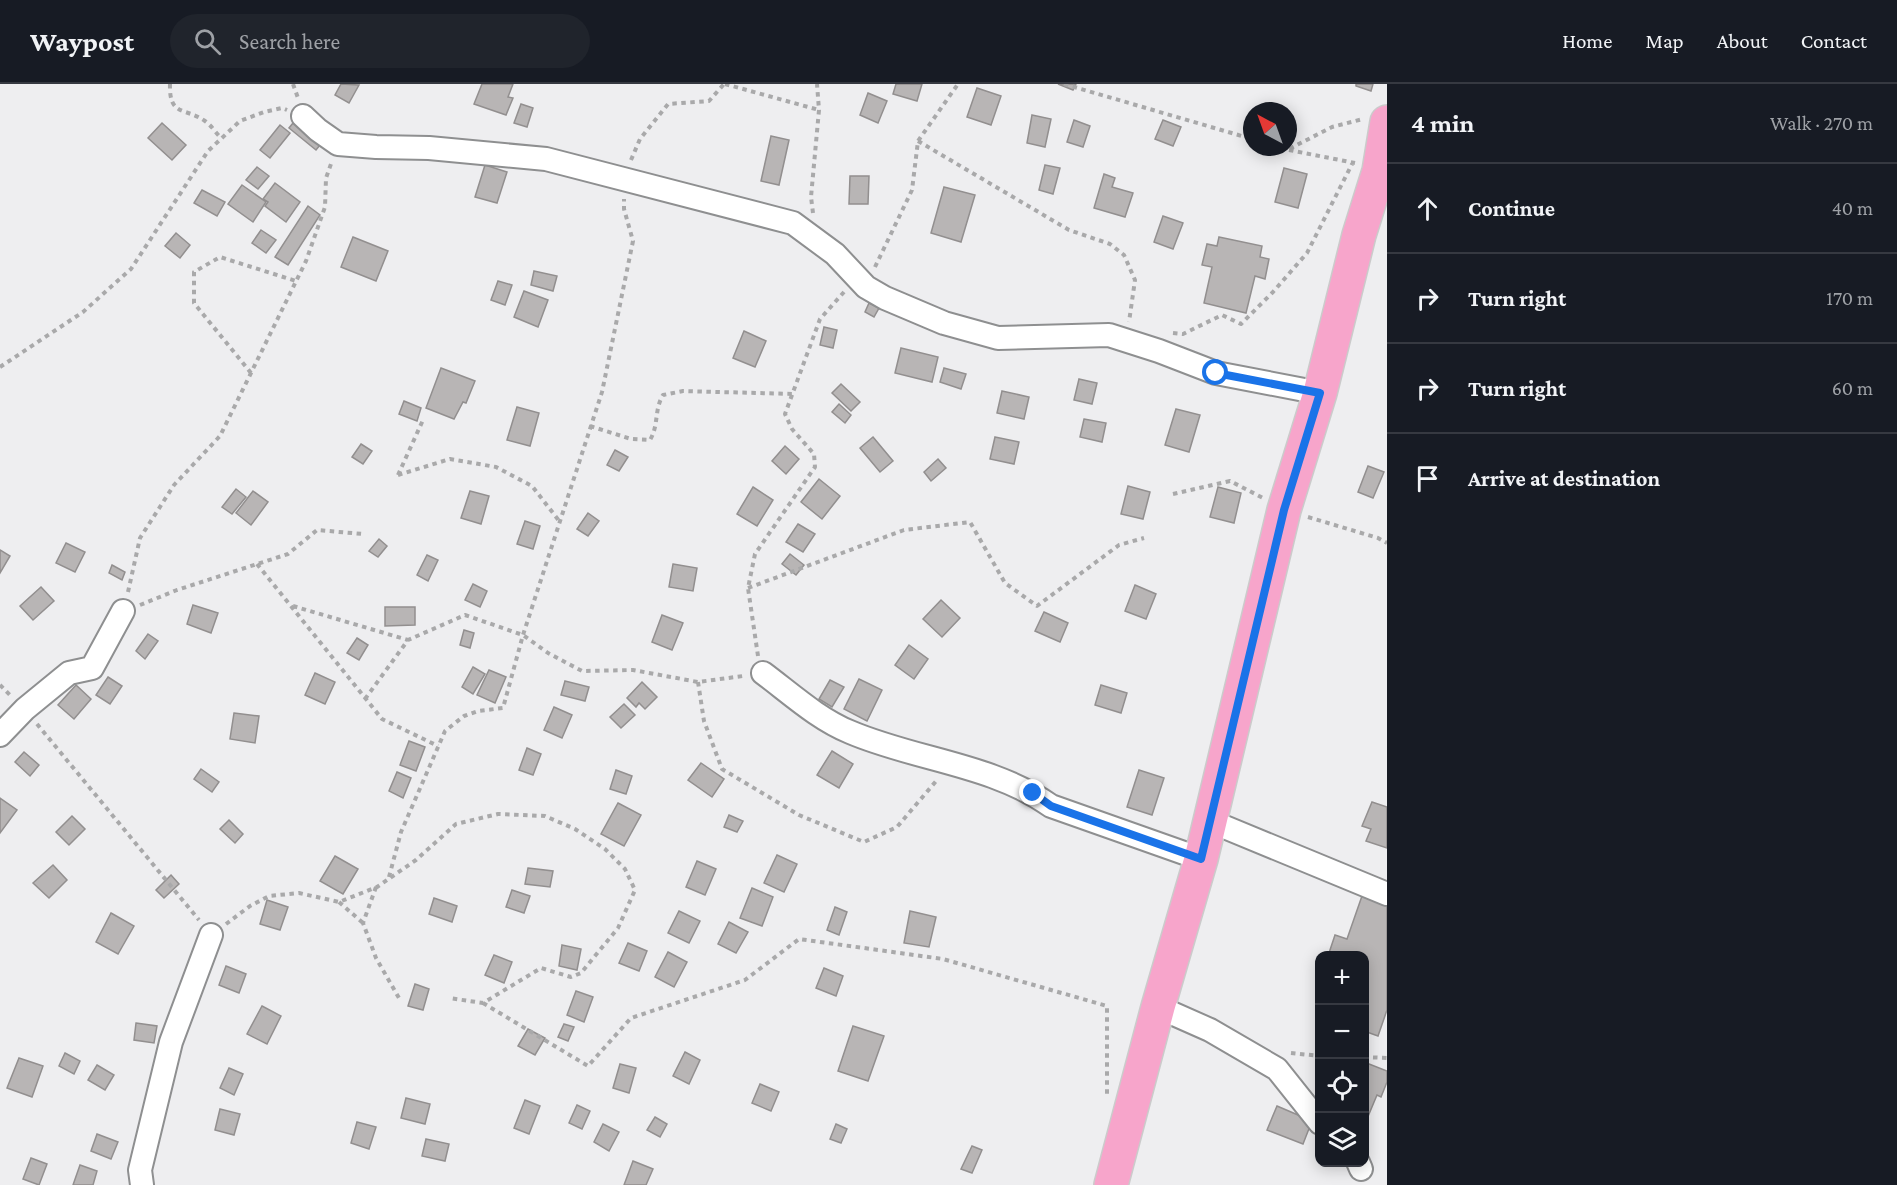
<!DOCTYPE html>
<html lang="en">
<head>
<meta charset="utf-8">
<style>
  :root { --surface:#171b24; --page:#20242c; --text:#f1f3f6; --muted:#9ea1a6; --line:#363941 }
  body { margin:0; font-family:"Crimson Pro",serif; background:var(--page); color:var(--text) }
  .controls { position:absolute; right:18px; bottom:18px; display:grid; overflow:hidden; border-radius:12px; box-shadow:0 3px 15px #0003 }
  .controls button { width:54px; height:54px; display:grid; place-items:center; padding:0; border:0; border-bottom:2px solid var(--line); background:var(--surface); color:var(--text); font:30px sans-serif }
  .compass { position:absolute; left:1243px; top:18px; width:54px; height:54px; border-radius:50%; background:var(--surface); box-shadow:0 3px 15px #0003; rotate:319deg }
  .stop { position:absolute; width:18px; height:18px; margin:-14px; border:4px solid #1a73e8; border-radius:50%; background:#fff }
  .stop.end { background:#1a73e8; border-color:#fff; box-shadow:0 2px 6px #0008 }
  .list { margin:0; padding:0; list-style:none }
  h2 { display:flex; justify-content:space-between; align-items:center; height:78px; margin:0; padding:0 24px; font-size:26px }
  h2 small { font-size:20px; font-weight:400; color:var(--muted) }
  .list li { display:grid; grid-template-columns:39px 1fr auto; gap:18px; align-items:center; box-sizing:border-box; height:90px; padding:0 24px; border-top:2px solid var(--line) }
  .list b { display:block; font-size:22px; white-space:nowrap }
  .list em { font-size:20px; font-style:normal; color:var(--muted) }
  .icon { flex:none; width:33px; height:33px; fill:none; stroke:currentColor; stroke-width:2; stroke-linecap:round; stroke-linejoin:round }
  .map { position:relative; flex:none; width:1387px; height:1101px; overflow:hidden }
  header { display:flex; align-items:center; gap:36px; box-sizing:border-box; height:84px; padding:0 30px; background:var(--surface); border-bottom:2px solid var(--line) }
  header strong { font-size:28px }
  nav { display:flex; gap:33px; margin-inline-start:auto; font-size:21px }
  .search { width:420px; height:54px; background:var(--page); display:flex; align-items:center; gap:15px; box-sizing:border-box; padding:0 21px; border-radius:33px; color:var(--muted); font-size:22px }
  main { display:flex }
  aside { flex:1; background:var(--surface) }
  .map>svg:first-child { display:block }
</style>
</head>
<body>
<header>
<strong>Waypost</strong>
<div class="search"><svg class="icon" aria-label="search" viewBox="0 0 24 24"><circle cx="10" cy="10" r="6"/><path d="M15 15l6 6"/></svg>Search here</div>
<nav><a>Home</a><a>Map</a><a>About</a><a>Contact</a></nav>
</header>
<main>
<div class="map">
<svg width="1387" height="1101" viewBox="0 0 1387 1101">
  <rect width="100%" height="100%" fill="#eeeef0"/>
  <!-- building -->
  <g fill="#b8b5b5" stroke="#928f8f" stroke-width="1.5">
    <polygon points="341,0 359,1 349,19 335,11"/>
    <polygon points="482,0 513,0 508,13 513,14 506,31 474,20"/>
    <polygon points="896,0 922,0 917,17 893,10"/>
    <polygon points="1058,0 1076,0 1073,6"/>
    <polygon points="1356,0 1373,0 1371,7 1356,2"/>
    <polygon points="977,4 1001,12 991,41 967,33"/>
    <polygon points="868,9 887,17 878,39 860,31"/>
    <polygon points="521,20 533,24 527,43 514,39"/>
    <polygon points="1032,31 1051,35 1045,63 1027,59"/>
    <polygon points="297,34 324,56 316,66 289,44"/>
    <polygon points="1074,36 1090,42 1083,63 1067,58"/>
    <polygon points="1163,36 1181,43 1173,62 1155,55"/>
    <polygon points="162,39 186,61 172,76 148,54"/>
    <polygon points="280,41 290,49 270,74 260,66"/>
    <polygon points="771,52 789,56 779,101 761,97"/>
    <polygon points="485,81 507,88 497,119 475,113"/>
    <polygon points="1045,81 1060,84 1053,110 1039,106"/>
    <polygon points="257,83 269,92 258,105 246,96"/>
    <polygon points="1284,84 1307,90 1298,124 1275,118"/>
    <polygon points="1104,90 1115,94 1112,103 1133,109 1125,133 1094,124"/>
    <polygon points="850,92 869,92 868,120 849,120"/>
    <polygon points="275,99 300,118 286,138 265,122 268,118 263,115"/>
    <polygon points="242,101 266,118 253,138 228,120"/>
    <polygon points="944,103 975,111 961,158 931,149"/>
    <polygon points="202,106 225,118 217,132 194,119"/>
    <polygon points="308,122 320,131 288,181 275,173"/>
    <polygon points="1163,132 1183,139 1173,165 1154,158"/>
    <polygon points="261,146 276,156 266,169 252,159"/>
    <polygon points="176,149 190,161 180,174 165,162"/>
    <polygon points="353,153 388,167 376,197 341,183"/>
    <polygon points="1219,153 1262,162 1260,173 1269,175 1265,195 1255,192 1246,229 1204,219 1212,183 1202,181 1207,160 1217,162"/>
    <polygon points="534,187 557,192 553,207 531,201"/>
    <polygon points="498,197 512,201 505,221 491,216"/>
    <polygon points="524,207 548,216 538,243 514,233"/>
    <polygon points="869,219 879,224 874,233 865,228"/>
    <polygon points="824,243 837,246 833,264 820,261"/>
    <polygon points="744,247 766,257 755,283 733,274"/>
    <polygon points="901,264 938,273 932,298 895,289"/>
    <polygon points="441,284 475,297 466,319 463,318 454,335 426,324"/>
    <polygon points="944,284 966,290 961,305 940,298"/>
    <polygon points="1079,295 1097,299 1092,320 1074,316"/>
    <polygon points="841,300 860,318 851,327 832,309"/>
    <polygon points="1002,307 1029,313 1024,335 997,329"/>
    <polygon points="404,317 421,324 417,337 399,330"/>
    <polygon points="839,320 851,331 845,339 832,328"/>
    <polygon points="517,323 539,329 530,362 507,356"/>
    <polygon points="1176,325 1200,331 1189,368 1165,361"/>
    <polygon points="1084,335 1106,339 1102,358 1080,353"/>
    <polygon points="873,353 893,377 880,388 860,364"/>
    <polygon points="995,353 1019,358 1014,380 990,375"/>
    <polygon points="361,360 372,367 363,380 352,373"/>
    <polygon points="785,362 799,375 786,390 772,377"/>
    <polygon points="615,366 628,373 619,387 607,381"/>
    <polygon points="938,375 946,384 931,397 924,388"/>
    <polygon points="1368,382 1384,388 1373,414 1358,408"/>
    <polygon points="819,395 840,412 822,435 801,418"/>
    <polygon points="1128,402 1150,408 1143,435 1121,430"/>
    <polygon points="753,403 773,416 757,442 737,430"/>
    <polygon points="1218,403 1241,409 1234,439 1210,433"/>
    <polygon points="236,405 246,413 232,430 222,423"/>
    <polygon points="253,407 268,418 251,441 236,429"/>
    <polygon points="470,407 489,412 481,440 461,434"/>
    <polygon points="588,429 599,437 588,452 577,445"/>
    <polygon points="525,437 540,442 533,465 517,460"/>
    <polygon points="798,440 815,450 803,468 786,458"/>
    <polygon points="379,455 387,462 378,473 369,467"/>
    <polygon points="66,459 85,468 75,488 56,479"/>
    <polygon points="0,466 10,472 0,489"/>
    <polygon points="790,470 804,481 796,491 782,480"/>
    <polygon points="427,471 438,476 428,497 417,491"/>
    <polygon points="673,480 697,484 693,507 669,503"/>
    <polygon points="112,481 125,488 122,496 109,489"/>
    <polygon points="473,500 487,507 480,523 465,516"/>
    <polygon points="1135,501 1156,510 1146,535 1125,527"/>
    <polygon points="41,503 54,517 33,536 20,522"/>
    <polygon points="941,516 960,534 942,553 923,535"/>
    <polygon points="193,521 218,529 211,549 187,540"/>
    <polygon points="385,523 415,523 415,541 385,542"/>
    <polygon points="1044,528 1068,539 1060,558 1035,547"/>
    <polygon points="662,531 683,539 672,566 652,558"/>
    <polygon points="464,546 474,549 470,564 460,561"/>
    <polygon points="148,550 158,557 145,575 136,567"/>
    <polygon points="357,554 368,561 359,576 347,569"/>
    <polygon points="909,561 928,575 914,595 895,581"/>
    <polygon points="473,583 485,590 473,610 462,603"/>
    <polygon points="489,586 506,593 495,619 477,611"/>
    <polygon points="315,589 335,598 325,620 305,611"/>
    <polygon points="108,593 122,602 110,620 96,611"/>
    <polygon points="859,595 882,606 867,637 844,625"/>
    <polygon points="830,596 844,603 832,623 819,615"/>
    <polygon points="565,597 589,603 585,617 561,611"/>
    <polygon points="642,598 657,613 645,625 639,619 636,623 627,614"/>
    <polygon points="76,601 91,615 74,635 58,621"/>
    <polygon points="1101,601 1127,609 1121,629 1095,621"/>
    <polygon points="624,620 635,631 621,644 610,633"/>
    <polygon points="554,623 572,631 562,654 544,646"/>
    <polygon points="234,629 259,632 255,659 230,655"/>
    <polygon points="409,657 425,663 416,687 400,681"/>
    <polygon points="527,664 541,670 533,691 519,686"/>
    <polygon points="832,667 853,680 839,704 817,691"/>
    <polygon points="24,668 39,681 30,692 15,678"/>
    <polygon points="701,679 724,695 712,713 688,696"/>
    <polygon points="201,685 219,698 212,708 194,695"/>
    <polygon points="616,686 632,692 626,710 610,705"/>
    <polygon points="1139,686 1164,694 1152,731 1127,723"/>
    <polygon points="397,688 411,694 403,714 389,707"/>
    <polygon points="0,714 17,726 0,749"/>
    <polygon points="1372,718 1387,723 1387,764 1366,757 1371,745 1362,742"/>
    <polygon points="618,719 641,731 624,762 601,750"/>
    <polygon points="729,731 743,737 737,748 724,743"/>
    <polygon points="72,732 85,745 69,761 56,748"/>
    <polygon points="229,736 243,750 235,759 220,745"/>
    <polygon points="777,771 797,780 784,808 764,799"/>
    <polygon points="335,772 358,785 343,810 320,797"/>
    <polygon points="697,777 716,785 705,811 686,803"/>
    <polygon points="53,781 67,796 49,814 33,799"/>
    <polygon points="528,784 553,787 550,803 525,800"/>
    <polygon points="171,791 179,800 164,814 156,806"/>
    <polygon points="752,804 773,813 762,842 740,834"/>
    <polygon points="512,806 530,812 524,829 506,823"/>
    <polygon points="1362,812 1387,820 1387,926 1378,952 1364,947 1364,872 1328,872 1335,851 1347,855"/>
    <polygon points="434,814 457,822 452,838 429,830"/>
    <polygon points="267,816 288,823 280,846 260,840"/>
    <polygon points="835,823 847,828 839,851 827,846"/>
    <polygon points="679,827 700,837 689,859 668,849"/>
    <polygon points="910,827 936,833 929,863 904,859"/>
    <polygon points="111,829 134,842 118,870 96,858"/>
    <polygon points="729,838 748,848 736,869 718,860"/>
    <polygon points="628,859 647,867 639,887 619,879"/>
    <polygon points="562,861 581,865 577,886 559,882"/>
    <polygon points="668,868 687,878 674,903 655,893"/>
    <polygon points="494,871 512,878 504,899 485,891"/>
    <polygon points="226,882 246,890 239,909 219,901"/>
    <polygon points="824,884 843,892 836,912 816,904"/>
    <polygon points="415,900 429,905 423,926 408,922"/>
    <polygon points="576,907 593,913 584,938 567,931"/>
    <polygon points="262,922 281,932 267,960 247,950"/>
    <polygon points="136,939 157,942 154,959 134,956"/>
    <polygon points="564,940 574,943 568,957 558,953"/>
    <polygon points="853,942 884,952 868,997 838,987"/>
    <polygon points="528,945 545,954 535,971 518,962"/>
    <polygon points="685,968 700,976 689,1000 673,992"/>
    <polygon points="65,969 80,977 74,990 59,982"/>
    <polygon points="19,974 43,982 32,1013 7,1004"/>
    <polygon points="1364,978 1387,987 1387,998 1381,1013 1377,1011 1364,1042"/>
    <polygon points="620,980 636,984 629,1009 613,1004"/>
    <polygon points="97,981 114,991 105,1006 88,996"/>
    <polygon points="229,984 243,990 234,1011 220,1004"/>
    <polygon points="760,1000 779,1008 771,1027 752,1019"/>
    <polygon points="406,1014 430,1020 425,1040 401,1034"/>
    <polygon points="525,1016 540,1022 529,1050 514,1044"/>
    <polygon points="577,1021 590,1027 582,1045 569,1039"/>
    <polygon points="1277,1022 1312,1037 1303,1060 1267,1046"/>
    <polygon points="220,1025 240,1030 234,1051 215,1046"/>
    <polygon points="655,1033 667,1040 660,1053 647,1046"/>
    <polygon points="357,1038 376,1043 369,1065 351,1059"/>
    <polygon points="603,1040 619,1048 609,1067 594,1058"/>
    <polygon points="836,1040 847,1045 841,1059 830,1055"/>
    <polygon points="97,1050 118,1058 111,1075 91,1067"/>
    <polygon points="426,1055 449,1060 445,1077 422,1072"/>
    <polygon points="972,1062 982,1066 972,1089 961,1085"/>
    <polygon points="31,1074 47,1080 39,1101 23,1095"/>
    <polygon points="633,1077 653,1085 646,1101 624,1101"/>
    <polygon points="80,1081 97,1087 93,1101 73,1101"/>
  </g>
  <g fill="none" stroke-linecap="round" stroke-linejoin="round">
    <defs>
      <g id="minor">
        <polyline points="303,32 318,46 338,60 376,63 429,64 546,75 793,139 835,170 866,203 885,214 944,239 998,254 1109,251 1159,267 1216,289 1320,309"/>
        <path d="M763,589C790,609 818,635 850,648C915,676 992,680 1051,722L1201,775"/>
        <polyline points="0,651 25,625 69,589 92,584 123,527"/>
        <polyline points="1210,737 1387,810"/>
        <polyline points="1158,923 1210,946 1277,985 1320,1039"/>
        <polyline points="1358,1078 1361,1085"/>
        <polyline points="142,1101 140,1086 171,958 211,851"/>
      </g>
      <polyline id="primary" points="1111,1101 1158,923 1201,775 1284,426 1320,309 1359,151 1379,87 1387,38"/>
    </defs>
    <!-- minor casing -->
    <use href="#minor" stroke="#8e8f90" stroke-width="26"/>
    <!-- primary casing -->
    <use href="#primary" stroke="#cbcbcb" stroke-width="36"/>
    <!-- path -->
    <g stroke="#a9a9aa" stroke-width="4" stroke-dasharray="4.5 4.5" stroke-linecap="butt">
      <path d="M170,0C169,33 185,23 205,37C211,41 216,49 221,54"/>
      <polyline points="293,0 298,14"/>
      <polyline points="725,0 819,26"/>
      <polyline points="1064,0 1252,55"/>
      <polyline points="918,57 1069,146 1110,160 1124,171 1135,196 1129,238"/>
      <polyline points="1281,63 1289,65 1332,43 1363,35"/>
      <polyline points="1289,66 1355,79"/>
      <polyline points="631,76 640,55 668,20 709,17 724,0"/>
      <polyline points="813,129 811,113 819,26 817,0"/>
      <polyline points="875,183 912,106 918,57 958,0"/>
      <polyline points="1173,249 1183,250 1222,231 1241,240 1273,208 1307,169 1352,80"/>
      <polyline points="0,283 83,228 131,185 208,67 240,37 264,28 282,24 287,26"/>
      <polyline points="251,289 194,219 194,188 220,173 296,197"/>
      <path d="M590,342L631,355L650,356C659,341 654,326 663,311L683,307L793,310"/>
      <polyline points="398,391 450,375 496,383 532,402 560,438"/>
      <polyline points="398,391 423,336"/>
      <polyline points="1173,410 1230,397 1263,414"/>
      <polyline points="1308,433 1378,454 1387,459"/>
      <polyline points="257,480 382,635 438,662"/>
      <polyline points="748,504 904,446 970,438 1005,499 1037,522 1119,461 1144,454"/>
      <polyline points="128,508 140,454 174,401 220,352 306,177 325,123 326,94 332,77"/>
      <polyline points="140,521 177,506 288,470 317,446 363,450"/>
      <polyline points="293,522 408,556"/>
      <polyline points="758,572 748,504 755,470 815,383 814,370 792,345 785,330 820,235 844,208"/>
      <polyline points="698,598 704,637 722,685 799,731 864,758 897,743 937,696"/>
      <polyline points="0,601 12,613"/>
      <polyline points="365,615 408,556 465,531 523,551 548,569 582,587 633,586 698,598 743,592"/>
      <polyline points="37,640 199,836"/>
      <polyline points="389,793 401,748 445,647 464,632 478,627 503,624 523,551 602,308 633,157 624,125 624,115"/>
      <polyline points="376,803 363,839 376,874 399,914"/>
      <polyline points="339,818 363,839"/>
      <polyline points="226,840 250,822 269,812 299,809 339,818 377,803 416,776 456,740 498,730 545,732 575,745 605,765 625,785 635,806 618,844 581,889 571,893 541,884 483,919 449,914"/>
      <polyline points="483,919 588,982 631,934 745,896 799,855 943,875 1107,922 1107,1010"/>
      <polyline points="1291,969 1320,972"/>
      <polyline points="1364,973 1387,974"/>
    </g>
    <!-- minor -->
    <use href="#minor" stroke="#fff" stroke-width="22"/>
    <!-- primary -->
    <use href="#primary" stroke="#f7a5cb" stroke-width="33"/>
  </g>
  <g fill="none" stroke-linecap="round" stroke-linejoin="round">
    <!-- route -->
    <polyline stroke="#1a73e8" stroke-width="8" points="1033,709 1051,722 1201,775 1284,426 1320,309 1216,289"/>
  </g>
</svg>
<div class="controls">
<button>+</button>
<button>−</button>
<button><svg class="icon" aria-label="locate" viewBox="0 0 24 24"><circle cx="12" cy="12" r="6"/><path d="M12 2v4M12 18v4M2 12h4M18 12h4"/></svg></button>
<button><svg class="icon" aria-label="layers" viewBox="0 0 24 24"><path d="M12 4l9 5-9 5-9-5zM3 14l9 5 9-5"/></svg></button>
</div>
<svg class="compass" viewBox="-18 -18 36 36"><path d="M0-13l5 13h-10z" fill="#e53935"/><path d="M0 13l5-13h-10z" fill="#9ea1a6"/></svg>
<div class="stop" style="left:1216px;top:289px"></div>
<div class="stop end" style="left:1033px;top:709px"></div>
</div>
<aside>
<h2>4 min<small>Walk · 270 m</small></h2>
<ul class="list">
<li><svg class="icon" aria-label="ahead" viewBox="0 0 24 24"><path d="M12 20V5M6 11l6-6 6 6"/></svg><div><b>Continue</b></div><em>40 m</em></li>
<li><svg class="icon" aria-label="right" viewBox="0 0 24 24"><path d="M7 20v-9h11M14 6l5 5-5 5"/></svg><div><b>Turn right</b></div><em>170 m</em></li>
<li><svg class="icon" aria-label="right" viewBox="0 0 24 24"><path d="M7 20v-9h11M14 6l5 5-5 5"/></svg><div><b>Turn right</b></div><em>60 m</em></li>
<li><svg class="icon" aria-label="arrive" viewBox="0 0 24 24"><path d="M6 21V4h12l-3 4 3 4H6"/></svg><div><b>Arrive at destination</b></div></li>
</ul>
</aside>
</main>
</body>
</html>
